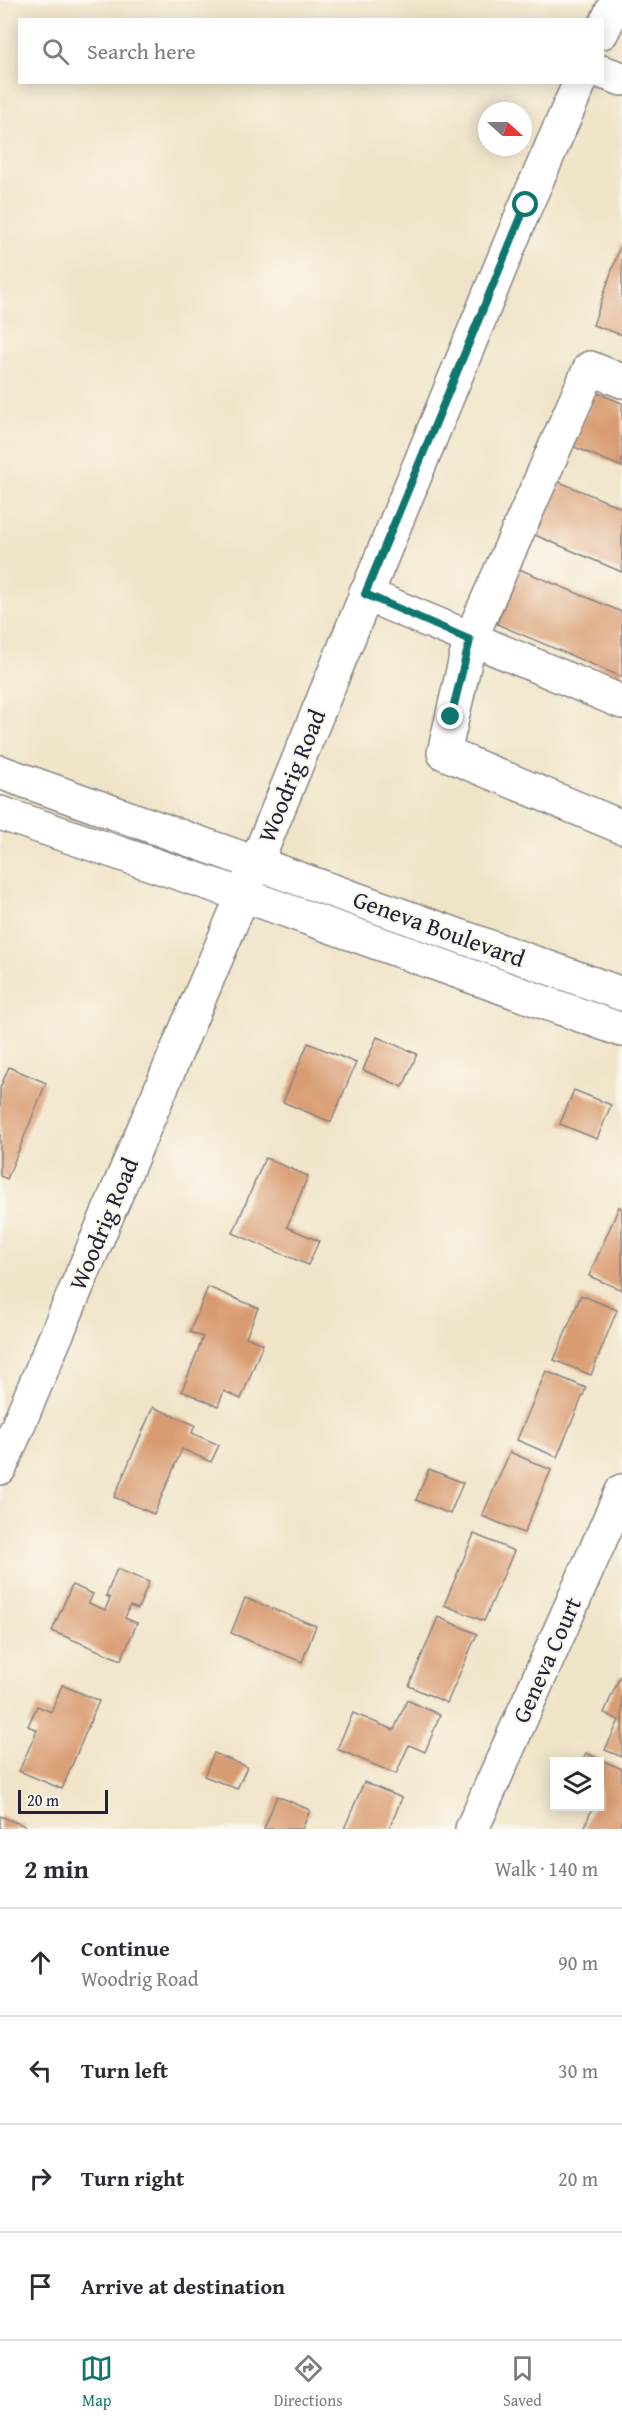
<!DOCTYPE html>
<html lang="en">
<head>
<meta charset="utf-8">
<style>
  :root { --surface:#fff; --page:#f7f7f7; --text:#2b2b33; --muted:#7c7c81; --line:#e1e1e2; --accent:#0f766e }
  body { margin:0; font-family:"Gentium Book Plus",serif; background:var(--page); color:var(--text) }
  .controls { position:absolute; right:18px; bottom:18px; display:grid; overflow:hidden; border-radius:0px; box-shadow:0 3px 15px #0003 }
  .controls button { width:54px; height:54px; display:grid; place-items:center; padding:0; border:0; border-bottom:2px solid var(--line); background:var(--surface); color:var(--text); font:30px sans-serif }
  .compass { position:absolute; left:478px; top:102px; width:54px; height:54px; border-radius:50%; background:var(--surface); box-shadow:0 3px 15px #0003; rotate:111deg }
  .scale { position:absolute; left:18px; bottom:15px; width:90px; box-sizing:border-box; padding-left:6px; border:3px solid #22223b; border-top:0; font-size:16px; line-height:21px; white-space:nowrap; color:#22223b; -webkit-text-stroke:4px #fbf7ec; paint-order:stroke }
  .stop { position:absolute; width:18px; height:18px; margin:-14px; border:4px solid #0f766e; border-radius:50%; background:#fff }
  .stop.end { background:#0f766e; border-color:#fff; box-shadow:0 2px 6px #0008 }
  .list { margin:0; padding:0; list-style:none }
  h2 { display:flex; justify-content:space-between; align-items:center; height:78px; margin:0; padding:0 24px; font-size:26px }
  h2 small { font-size:20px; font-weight:400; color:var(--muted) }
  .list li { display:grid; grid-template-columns:39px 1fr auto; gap:18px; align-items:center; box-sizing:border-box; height:108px; padding:0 24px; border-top:2px solid var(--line) }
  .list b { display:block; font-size:22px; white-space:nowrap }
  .list p { margin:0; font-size:20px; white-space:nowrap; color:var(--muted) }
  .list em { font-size:20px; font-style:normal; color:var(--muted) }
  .icon { flex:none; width:33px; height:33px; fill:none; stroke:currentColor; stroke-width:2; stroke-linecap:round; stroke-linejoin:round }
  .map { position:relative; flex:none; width:622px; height:1829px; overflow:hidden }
  .search { position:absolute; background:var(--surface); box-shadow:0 3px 15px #0003; left:18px; right:18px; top:18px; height:66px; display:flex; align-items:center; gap:15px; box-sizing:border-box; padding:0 21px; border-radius:0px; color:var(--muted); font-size:22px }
  .sheet { height:510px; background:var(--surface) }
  nav { display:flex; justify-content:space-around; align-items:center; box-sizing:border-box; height:84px; border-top:2px solid var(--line); background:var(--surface); font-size:16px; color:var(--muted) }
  nav a { display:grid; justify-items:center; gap:3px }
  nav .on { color:var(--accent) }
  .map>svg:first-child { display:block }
</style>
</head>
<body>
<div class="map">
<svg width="622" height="1829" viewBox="0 0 622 1829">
  <rect width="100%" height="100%" fill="#fbf7ec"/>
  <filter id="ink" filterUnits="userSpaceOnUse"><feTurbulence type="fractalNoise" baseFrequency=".0167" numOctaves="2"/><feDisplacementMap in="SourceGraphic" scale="12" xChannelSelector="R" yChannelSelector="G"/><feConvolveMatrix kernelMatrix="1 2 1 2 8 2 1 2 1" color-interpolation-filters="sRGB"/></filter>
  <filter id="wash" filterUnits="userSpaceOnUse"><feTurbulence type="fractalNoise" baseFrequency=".008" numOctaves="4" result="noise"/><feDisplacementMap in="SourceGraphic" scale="24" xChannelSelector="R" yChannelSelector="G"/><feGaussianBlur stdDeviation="1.35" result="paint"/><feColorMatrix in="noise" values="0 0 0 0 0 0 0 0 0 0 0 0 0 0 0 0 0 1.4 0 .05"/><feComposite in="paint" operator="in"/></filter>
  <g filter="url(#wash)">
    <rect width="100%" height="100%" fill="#f0e4c8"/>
    <g id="blocks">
      <!-- building -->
      <g fill="#d99c72">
        <polygon points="622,241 622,335 593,325"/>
        <polygon points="595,392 622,403 622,467 572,446"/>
        <polygon points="557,481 622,508 622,572 535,535"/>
        <polygon points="519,569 622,612 622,677 497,624"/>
        <polygon points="377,1037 417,1054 403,1087 363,1070"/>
        <polygon points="308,1043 356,1063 331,1122 283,1102"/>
        <polygon points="9,1067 46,1083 7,1179 0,1176 0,1088"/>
        <polygon points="574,1090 611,1105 597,1139 560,1124"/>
        <polygon points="265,1158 308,1176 287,1227 319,1241 308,1265 233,1233"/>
        <polygon points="619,1207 622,1208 622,1290 589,1276"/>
        <polygon points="208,1287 258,1308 246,1337 263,1344 241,1399 224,1391 218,1406 182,1391 203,1337 190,1332"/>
        <polygon points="581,1295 617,1310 591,1375 554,1360"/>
        <polygon points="546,1371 586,1388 557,1457 517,1440"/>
        <polygon points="153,1407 195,1425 192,1433 219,1445 211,1462 182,1449 154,1514 114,1497"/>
        <polygon points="510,1452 551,1470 524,1533 482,1516"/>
        <polygon points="429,1469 463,1483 450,1514 416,1500"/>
        <polygon points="474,1534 514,1551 484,1621 444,1605"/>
        <polygon points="117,1569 149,1582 138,1609 130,1606 125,1618 137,1623 121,1660 52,1631 72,1585 93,1594 89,1603 105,1610 110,1598 106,1596"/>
        <polygon points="245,1598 316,1626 302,1662 231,1633"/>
        <polygon points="438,1617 477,1634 447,1703 409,1686"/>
        <polygon points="620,1676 622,1677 622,1757 605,1750 619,1720 604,1713"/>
        <polygon points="62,1685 99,1701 62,1789 19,1771 37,1730 28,1726 37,1706 51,1712"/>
        <polygon points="407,1700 440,1715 425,1752 409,1745 396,1774 337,1749 353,1713 394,1730"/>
        <polygon points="214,1753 247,1767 237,1789 204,1776"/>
        <polygon points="586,1753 622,1769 622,1829 584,1828 593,1806 600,1806 600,1762 582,1762"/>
        <polygon points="364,1782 402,1798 389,1829 344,1829"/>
        <polygon points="277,1796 310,1810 302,1829 264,1829"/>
        <polygon points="0,1816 25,1826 24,1829 0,1829"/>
      </g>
    </g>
  </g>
  <g filter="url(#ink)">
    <use href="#blocks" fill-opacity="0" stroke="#898382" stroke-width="1.5"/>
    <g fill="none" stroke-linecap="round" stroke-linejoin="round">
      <defs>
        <g id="minor">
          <polyline points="602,32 617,0"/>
          <polyline points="602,72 622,79"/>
          <polyline points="622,381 590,368 470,640 444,753 622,827"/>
          <polyline points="365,594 622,702"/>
          <polyline points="0,772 622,994"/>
          <polyline points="0,813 243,895 622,1030"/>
          <polyline points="0,1468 243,895 526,205 580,82"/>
          <polyline points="472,1829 622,1491"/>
        </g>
      </defs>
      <!-- minor casing -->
      <use href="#minor" stroke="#898382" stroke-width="36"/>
      <!-- minor -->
      <use href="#minor" stroke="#fff" stroke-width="33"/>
    </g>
  </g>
  <g fill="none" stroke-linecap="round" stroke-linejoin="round" filter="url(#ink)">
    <!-- route -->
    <polyline stroke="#0f766e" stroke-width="8" points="451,717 470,640 365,594 526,205"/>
  </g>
  <g text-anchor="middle" stroke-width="4.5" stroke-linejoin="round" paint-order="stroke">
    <!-- street labels -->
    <g font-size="24" fill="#22223b" stroke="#fbf7ec">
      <text transform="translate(292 776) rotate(-68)" y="8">Woodrig Road</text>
      <text transform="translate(439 929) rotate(20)" y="8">Geneva Boulevard</text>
      <text transform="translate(104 1224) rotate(-67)" y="8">Woodrig Road</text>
      <text transform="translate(547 1660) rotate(-66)" y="8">Geneva Court</text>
    </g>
  </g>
</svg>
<div class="controls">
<button><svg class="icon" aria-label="layers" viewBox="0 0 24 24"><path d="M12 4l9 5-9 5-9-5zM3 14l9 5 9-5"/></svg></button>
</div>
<svg class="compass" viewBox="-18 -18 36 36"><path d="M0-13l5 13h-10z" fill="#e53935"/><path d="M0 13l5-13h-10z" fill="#7c7c81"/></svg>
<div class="scale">20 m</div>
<div class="stop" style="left:526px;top:205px"></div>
<div class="stop end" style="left:451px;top:717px"></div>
<div class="search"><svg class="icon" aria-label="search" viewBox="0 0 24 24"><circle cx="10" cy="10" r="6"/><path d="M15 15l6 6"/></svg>Search here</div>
</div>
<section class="sheet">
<h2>2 min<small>Walk · 140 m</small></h2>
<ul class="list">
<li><svg class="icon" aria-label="ahead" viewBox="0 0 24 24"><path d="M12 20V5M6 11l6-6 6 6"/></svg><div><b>Continue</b><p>Woodrig Road</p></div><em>90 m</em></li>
<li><svg class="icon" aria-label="left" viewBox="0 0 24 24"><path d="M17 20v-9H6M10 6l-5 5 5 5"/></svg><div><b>Turn left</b></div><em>30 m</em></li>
<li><svg class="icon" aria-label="right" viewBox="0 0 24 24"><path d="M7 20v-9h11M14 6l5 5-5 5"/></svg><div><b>Turn right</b></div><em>20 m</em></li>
<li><svg class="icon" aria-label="arrive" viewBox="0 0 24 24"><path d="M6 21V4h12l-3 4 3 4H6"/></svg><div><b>Arrive at destination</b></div></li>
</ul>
</section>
<nav>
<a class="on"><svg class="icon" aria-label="map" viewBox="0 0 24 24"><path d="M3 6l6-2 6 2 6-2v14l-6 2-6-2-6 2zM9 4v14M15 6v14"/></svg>Map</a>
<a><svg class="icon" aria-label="directions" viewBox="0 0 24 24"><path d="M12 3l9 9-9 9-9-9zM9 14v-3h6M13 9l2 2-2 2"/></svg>Directions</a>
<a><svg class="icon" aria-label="saved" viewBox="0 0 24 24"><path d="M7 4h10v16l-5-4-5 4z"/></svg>Saved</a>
</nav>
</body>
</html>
